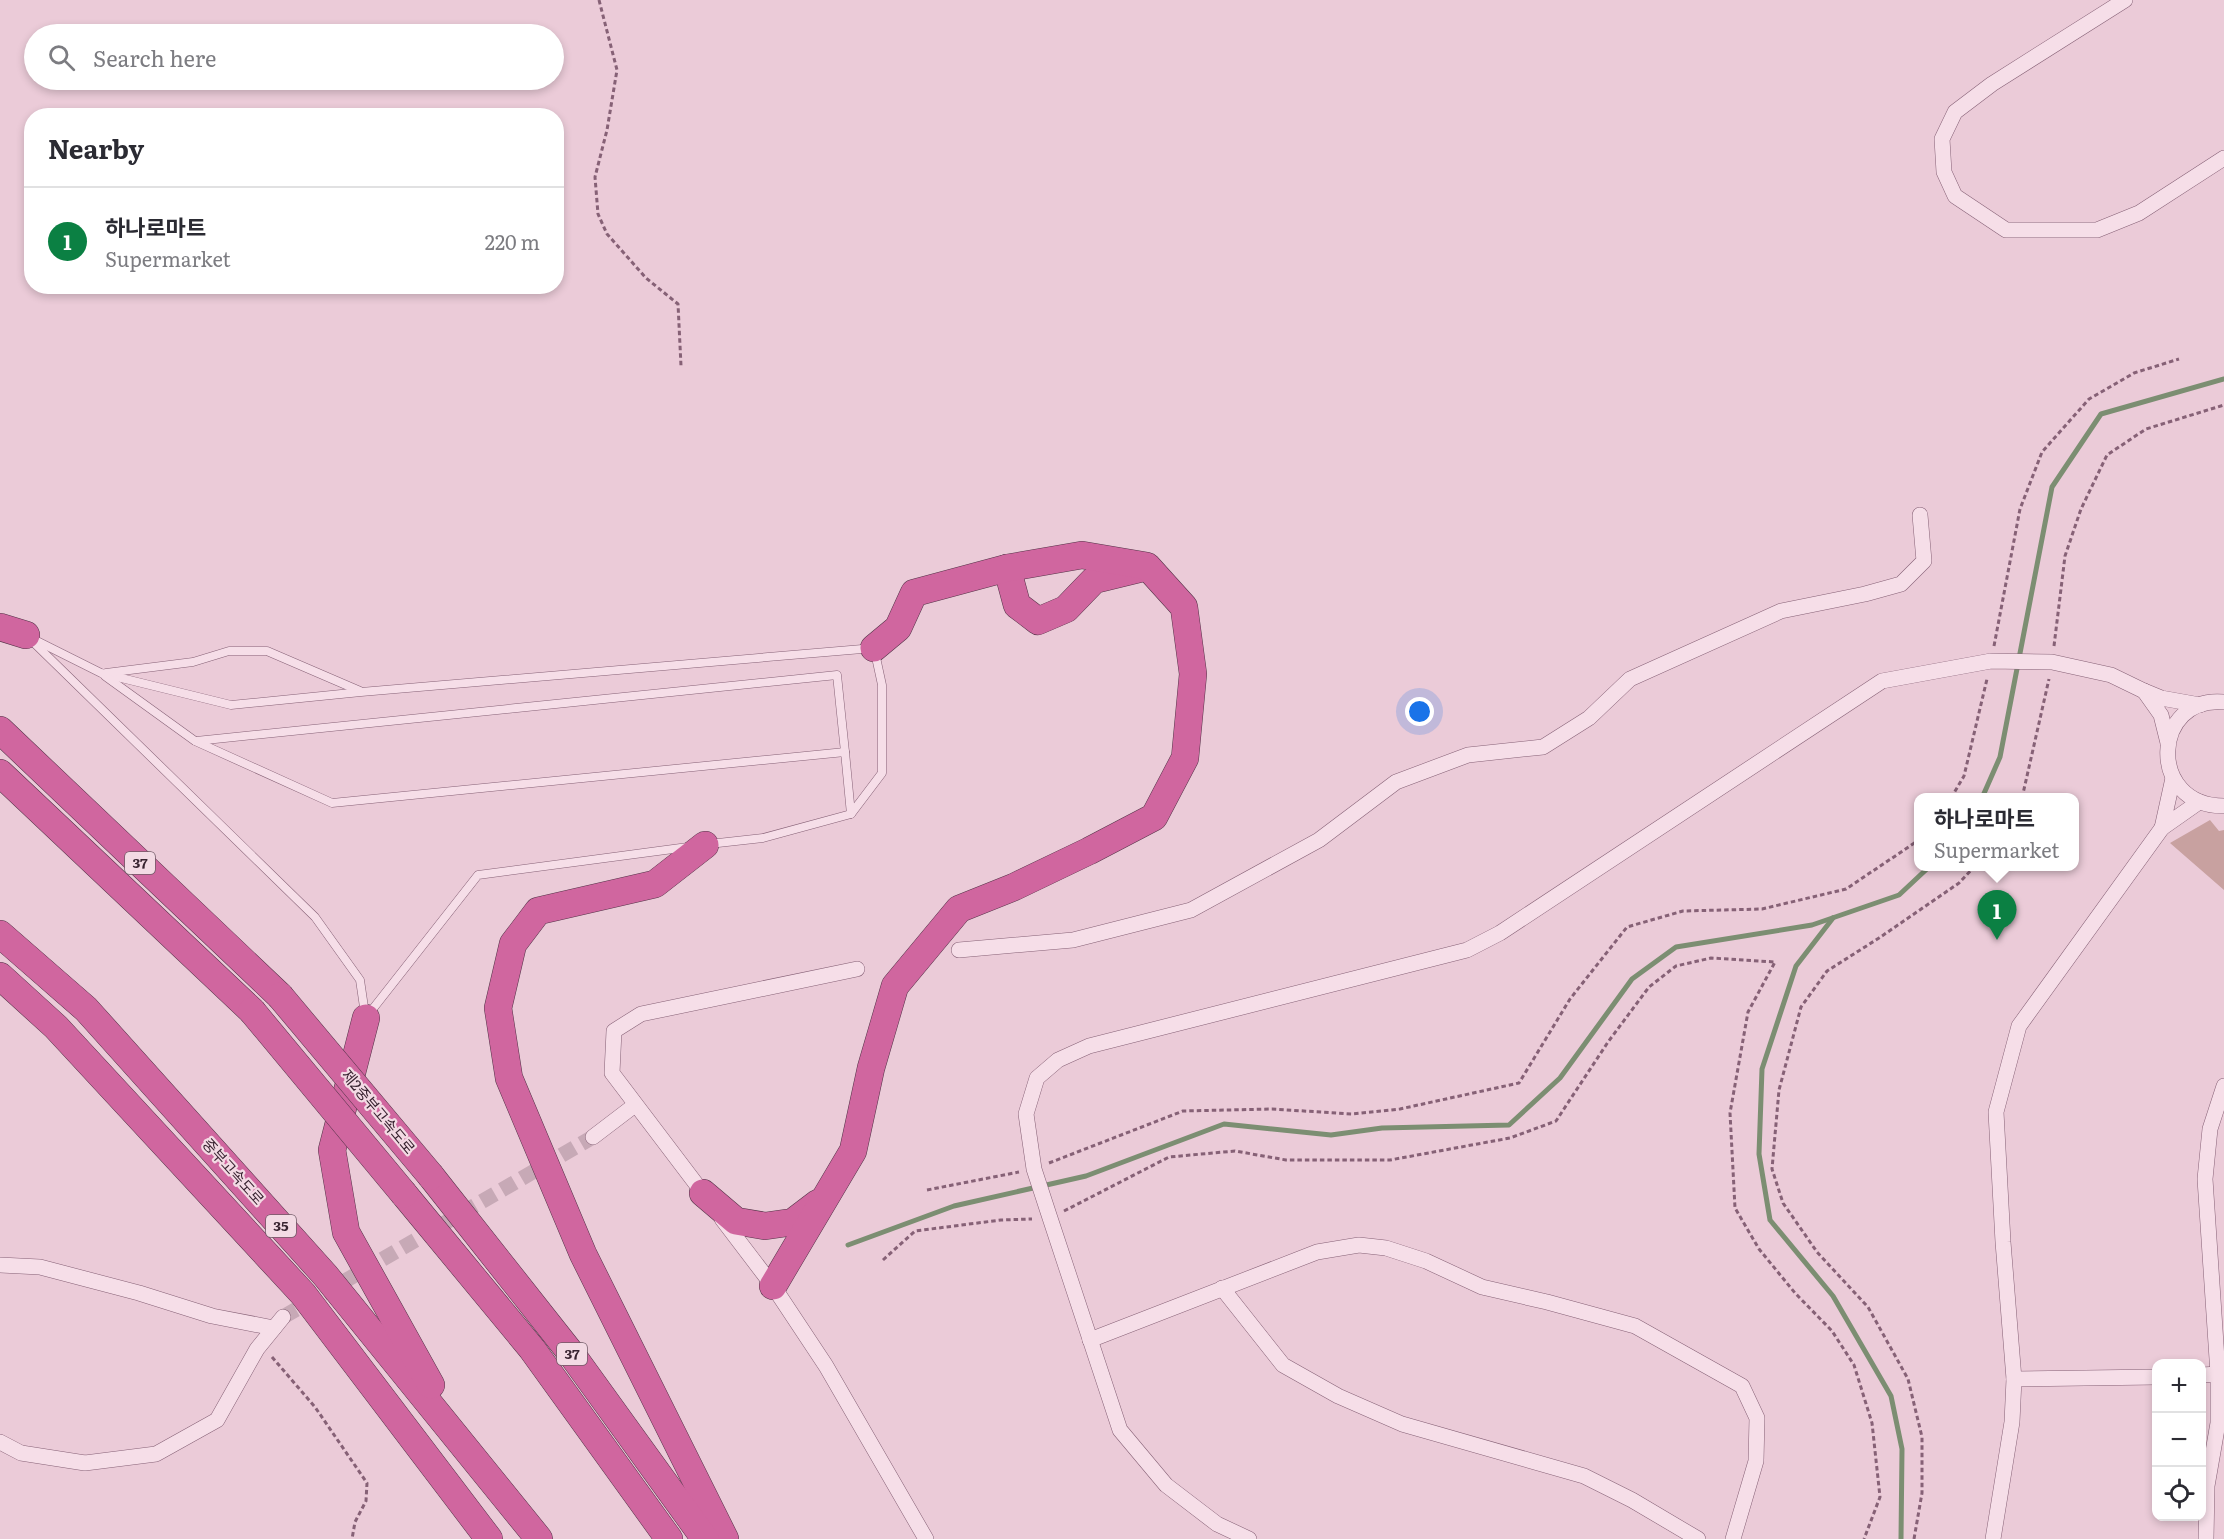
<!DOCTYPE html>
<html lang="en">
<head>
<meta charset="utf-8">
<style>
  :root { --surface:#fff; --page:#f2f2f3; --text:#2b2b33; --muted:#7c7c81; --line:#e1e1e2; --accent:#0b8043 }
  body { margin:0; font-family:Literata,"Noto Sans KR",serif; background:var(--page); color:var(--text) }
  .controls { position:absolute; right:18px; bottom:18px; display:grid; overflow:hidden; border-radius:12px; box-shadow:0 3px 9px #0003 }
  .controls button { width:54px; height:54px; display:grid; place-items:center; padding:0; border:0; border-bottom:2px solid var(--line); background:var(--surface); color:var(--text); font:30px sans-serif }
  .you { position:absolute; left:1420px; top:712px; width:21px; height:21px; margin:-15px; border:4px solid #fff; border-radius:50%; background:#1a73e8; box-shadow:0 0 0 9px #1a73e833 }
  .badge { display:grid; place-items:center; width:39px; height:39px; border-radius:50%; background:var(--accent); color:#fff; font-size:20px; font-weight:700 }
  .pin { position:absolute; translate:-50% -50px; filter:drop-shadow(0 2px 3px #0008) }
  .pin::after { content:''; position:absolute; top:32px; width:21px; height:18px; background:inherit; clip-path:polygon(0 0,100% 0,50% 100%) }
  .popup { position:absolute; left:1914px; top:793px; width:165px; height:78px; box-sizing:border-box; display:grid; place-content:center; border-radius:12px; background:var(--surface); filter:drop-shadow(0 2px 4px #0005); font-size:20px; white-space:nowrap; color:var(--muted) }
  .popup b { font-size:22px; color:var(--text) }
  .popup::after { content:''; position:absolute; left:50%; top:100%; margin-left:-12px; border:12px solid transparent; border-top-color:var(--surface) }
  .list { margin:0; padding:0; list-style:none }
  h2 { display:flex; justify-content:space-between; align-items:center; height:78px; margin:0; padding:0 24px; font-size:26px }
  h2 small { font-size:20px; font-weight:400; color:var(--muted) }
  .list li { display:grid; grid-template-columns:39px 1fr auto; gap:18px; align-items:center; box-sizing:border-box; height:108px; padding:0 24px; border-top:2px solid var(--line) }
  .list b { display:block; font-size:22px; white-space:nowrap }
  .list p { margin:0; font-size:20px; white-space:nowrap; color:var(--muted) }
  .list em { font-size:20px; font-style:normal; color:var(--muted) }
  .icon { flex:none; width:33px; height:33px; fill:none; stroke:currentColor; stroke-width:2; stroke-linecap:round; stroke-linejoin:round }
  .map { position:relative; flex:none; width:2224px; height:1539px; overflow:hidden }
  .search { position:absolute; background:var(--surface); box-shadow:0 3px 9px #0003; left:24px; top:24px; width:540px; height:66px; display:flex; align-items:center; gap:15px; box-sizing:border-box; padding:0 21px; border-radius:33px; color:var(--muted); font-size:22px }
  .panel { position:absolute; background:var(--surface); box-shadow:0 3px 9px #0003; left:24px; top:108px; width:540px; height:186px; border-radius:24px }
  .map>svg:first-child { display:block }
</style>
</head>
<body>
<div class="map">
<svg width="2224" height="1539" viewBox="0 0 2224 1539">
  <rect width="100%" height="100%" fill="#ebcbd8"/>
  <!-- green -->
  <polygon fill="#c8a1a0" points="2210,820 2219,831 2224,830 2224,890 2170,843"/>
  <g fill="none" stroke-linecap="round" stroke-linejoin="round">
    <!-- stream -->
    <g stroke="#7c8e72" stroke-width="5">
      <polyline points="1982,798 2000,757 2052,487 2101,414 2224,379"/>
      <polyline points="1833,918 1796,966 1762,1069 1759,1154 1770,1220 1833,1296 1891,1396 1902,1449 1901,1539"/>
      <polyline points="848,1245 954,1206 1086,1176 1224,1124 1331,1135 1382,1128 1509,1125 1560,1078 1632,979 1676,947 1812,925 1899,895 1930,866"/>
    </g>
    <!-- minor-tunnel -->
    <polyline stroke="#c7a9b6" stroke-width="15" stroke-dasharray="15 8" stroke-linecap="butt" points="283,1317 593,1137"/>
    <defs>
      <g id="service">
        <polyline points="29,637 101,673 231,705 361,692 874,648 882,685 882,773 851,814 763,838 709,844"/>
        <polyline points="32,641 315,917 360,980 365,1014"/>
        <polyline points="106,673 193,662 229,651 267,651 360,691"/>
        <polyline points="105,676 195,741 332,803 845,752 851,814"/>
        <polyline points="196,741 837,675 845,752"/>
        <polyline points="368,1015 478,875 688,847"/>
      </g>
      <g id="minor">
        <polyline points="2125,0 1992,84 1955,112 1942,139 1944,172 1955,196 2006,230 2097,230 2139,213 2224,158"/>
        <path d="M2224,702C2152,695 2146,806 2224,806"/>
        <polyline points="2168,743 2161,715 2144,691 2161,698 2200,705"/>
        <polyline points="2173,778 2162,828 2199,802"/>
        <polyline points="959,950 1073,940 1191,910 1319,840 1396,782 1468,755 1543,747 1589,718 1630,679 1781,611 1865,594 1901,584 1924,561 1920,515"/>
        <polyline points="593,1137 635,1105"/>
        <polyline points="706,1197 612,1073 614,1031 641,1014 857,969"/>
        <polyline points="722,1219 773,1286 826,1366 926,1539"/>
        <polyline points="0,1265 40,1267 139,1293 212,1316 274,1328"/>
        <polyline points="1222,1288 1283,1365 1338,1396 1402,1424 1584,1476 1632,1500 1698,1539"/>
        <polyline points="1090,1340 1317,1252 1359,1245 1386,1248 1426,1261 1482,1287 1547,1302 1635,1326 1742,1386 1757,1418 1756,1461 1733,1539"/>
        <polyline points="2202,1375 2218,1374"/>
        <polyline points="2014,1379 2156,1377"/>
        <polyline points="0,1442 21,1453 85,1463 156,1454 217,1420 257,1349 283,1317"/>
        <polyline points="1249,1539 1217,1524 1166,1485 1120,1430 1050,1218 1034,1169 1026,1114 1037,1078 1058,1060 1089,1046 1467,950 1500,933 1882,681 1991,661 2052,662 2111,675 2144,691"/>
        <polyline points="1993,1539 2012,1422 2014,1379 2003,1242 1996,1112 2019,1026 2162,828"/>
        <polyline points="2206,1539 2207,1486 2218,1423 2218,1374 2205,1179 2210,1129 2224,1086"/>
      </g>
      <g id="motorway">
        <polyline points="1007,568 1017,605 1038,621 1066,609 1094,580 1139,569"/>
        <polyline points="0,627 26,635"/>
        <polyline points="0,730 280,996"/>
        <polyline points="0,773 252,1011"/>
        <polyline points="705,845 655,884 538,911 513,944 498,1008 509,1078 583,1254 725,1539"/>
        <polyline points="0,934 86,1009 325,1275 539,1539"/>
        <polyline points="0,976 56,1027 303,1294 489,1539"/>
        <polyline points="366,1018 332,1150 346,1232 431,1385"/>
        <polyline points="431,1176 570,1352 705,1539"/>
        <polyline points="703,1193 736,1221 765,1226 793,1222 818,1203"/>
        <polyline points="404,1194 532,1349 669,1539"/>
        <polyline points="773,1286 853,1151 871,1068 895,986 959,909 1014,887 1089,851 1154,817 1185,758 1193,674 1184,607 1147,566 1082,555 1007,568 914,593 898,628 874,648"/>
      </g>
    </defs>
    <!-- service casing -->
    <use href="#service" stroke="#866176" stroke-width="9"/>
    <!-- minor casing -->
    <use href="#minor" stroke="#866176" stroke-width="16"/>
    <!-- motorway casing -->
    <use href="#motorway" stroke="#553449" stroke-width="28"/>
    <!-- path -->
    <g stroke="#866176" stroke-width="3" stroke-dasharray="4.5 3" stroke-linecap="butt">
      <polyline points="599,0 617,70 607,130 595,177 598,214 607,234 646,278 678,304 681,366"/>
      <polyline points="1994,646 2020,509 2042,452 2089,399 2134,373 2179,359"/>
      <polyline points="2054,646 2065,556 2081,509 2107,455 2146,429 2224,405"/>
      <polyline points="1951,798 1964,776 1987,679"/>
      <polyline points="2022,798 2049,679"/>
      <polyline points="1049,1163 1183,1111 1272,1109 1352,1114 1400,1109 1519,1083 1570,999 1627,927 1683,911 1762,909 1846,889 1919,840"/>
      <polyline points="927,1190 1019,1172"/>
      <polyline points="1064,1211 1169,1157 1235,1151 1286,1160 1390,1160 1510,1138 1556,1121 1608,1042 1649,987 1676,966 1711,958 1775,962 1748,1012 1730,1113 1735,1208 1759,1249 1795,1293 1832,1331 1854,1365 1872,1423 1880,1497 1864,1539"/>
      <polyline points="883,1260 915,1231 1001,1220 1032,1219"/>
      <polyline points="272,1357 315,1407 367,1483 366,1501 355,1522 352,1539"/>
      <polyline points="1914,1539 1922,1493 1922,1437 1908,1379 1868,1307 1817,1252 1783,1203 1772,1169 1779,1090 1801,1007 1827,971 1879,938 1959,883 1975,866"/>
    </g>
    <!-- service -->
    <use href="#service" stroke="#f6dee8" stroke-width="8"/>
    <!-- minor -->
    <use href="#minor" stroke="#f6dee8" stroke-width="15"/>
    <!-- motorway -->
    <use href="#motorway" stroke="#d0669f" stroke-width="27"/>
    <defs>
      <g id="motorway-bridge">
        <polyline points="280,996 431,1176"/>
        <polyline points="252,1011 404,1194"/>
      </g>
    </defs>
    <!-- motorway-bridge casing -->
    <use href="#motorway-bridge" stroke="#553449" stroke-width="28" stroke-linecap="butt"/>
    <!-- motorway-bridge -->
    <use href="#motorway-bridge" stroke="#d0669f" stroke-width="27"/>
  </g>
  <g text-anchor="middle" stroke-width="4.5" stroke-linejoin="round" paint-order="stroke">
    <!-- shield labels -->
    <g fill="#f3dae4" stroke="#705a66" stroke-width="1.5">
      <rect x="125" y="852" width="30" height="22" rx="4.5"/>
      <rect x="266" y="1215" width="30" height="22" rx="4.5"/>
      <rect x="557" y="1343" width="30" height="22" rx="4.5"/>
    </g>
    <g font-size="14" font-weight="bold" fill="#382330">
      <text x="140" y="868">37</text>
      <text x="281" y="1231">35</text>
      <text x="572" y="1359">37</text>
    </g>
    <!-- street labels -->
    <g font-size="15" fill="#382330" stroke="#f3dae4">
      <text transform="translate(378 1112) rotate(50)" y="5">제2중부고속도로</text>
      <text transform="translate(233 1172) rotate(48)" y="5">중부고속도로</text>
    </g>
  </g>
</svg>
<div class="controls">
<button>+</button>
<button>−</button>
<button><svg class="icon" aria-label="locate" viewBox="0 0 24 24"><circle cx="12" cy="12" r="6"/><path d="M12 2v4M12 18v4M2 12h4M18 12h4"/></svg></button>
</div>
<div class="you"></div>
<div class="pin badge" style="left:1997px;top:940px">1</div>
<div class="popup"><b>하나로마트</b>Supermarket</div>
<div class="search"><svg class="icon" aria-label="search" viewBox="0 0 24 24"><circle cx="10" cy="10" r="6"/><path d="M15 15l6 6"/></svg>Search here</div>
<section class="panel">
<h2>Nearby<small></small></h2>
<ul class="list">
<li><span class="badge">1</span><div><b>하나로마트</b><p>Supermarket</p></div><em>220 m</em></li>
</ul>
</section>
</div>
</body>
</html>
